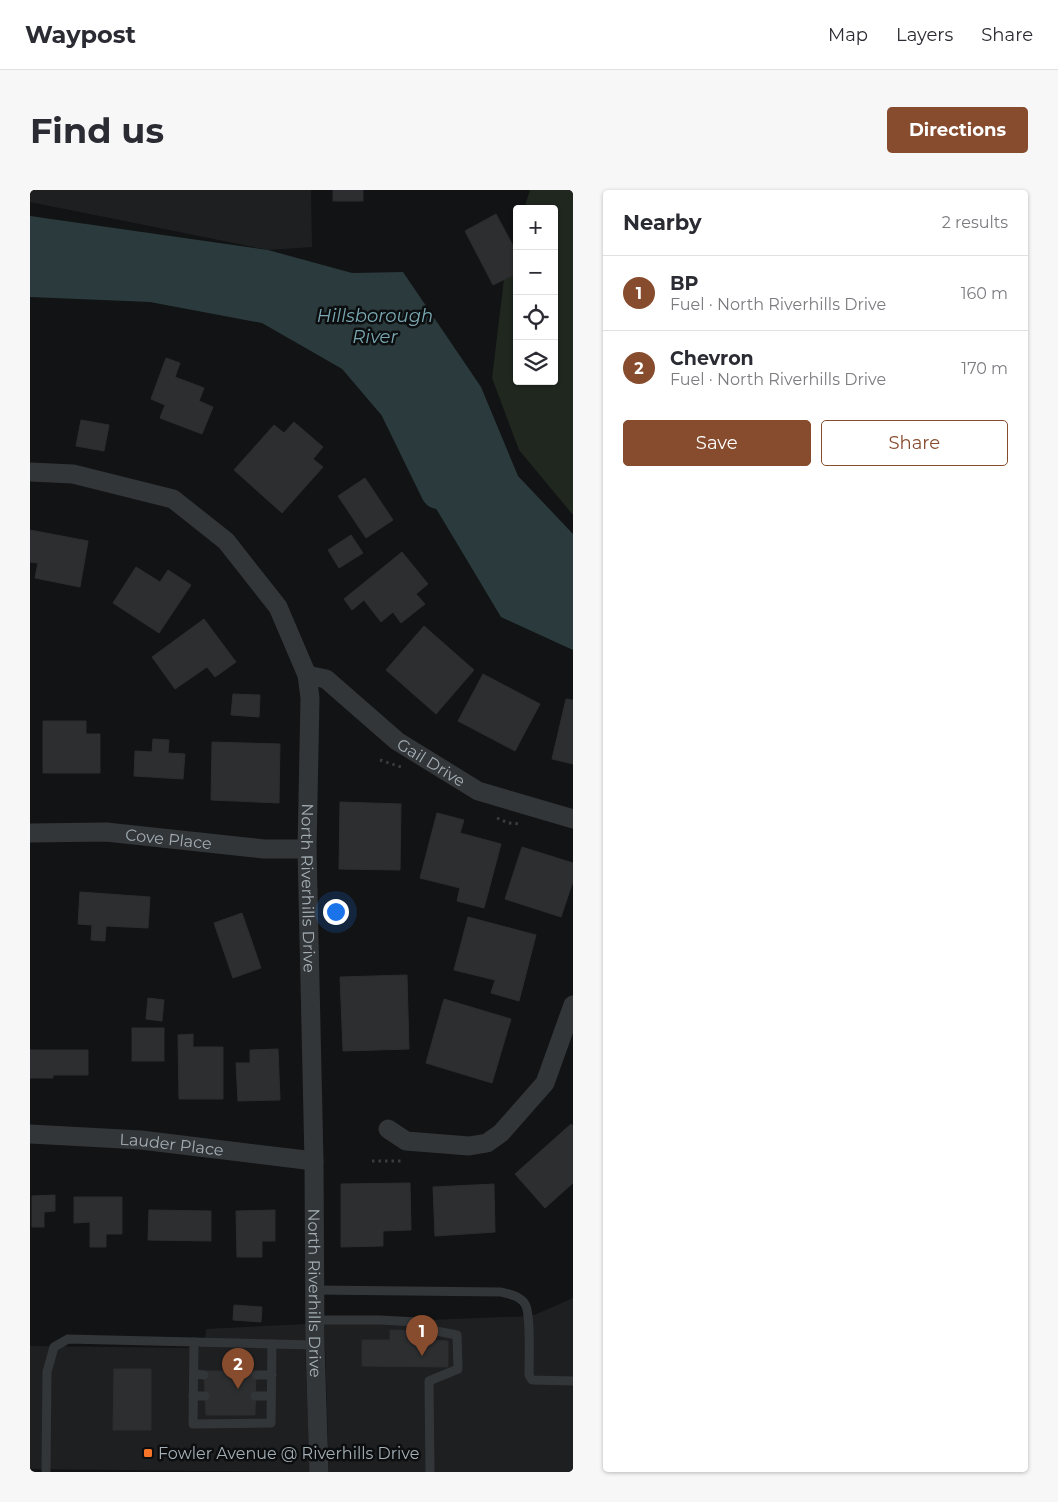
<!DOCTYPE html>
<html lang="en">
<head>
<meta charset="utf-8">
<style>
  :root { --surface:#fff; --page:#f7f7f7; --text:#2b2b33; --muted:#7c7c81; --line:#e1e1e2; --accent:#874c2e }
  body { margin:0; font-family:Montserrat,sans-serif; background:var(--page); color:var(--text) }
  .controls { position:absolute; right:15px; top:15px; display:grid; overflow:hidden; border-radius:5px; box-shadow:0 1px 4px #0004 }
  .controls button { width:45px; height:45px; display:grid; place-items:center; padding:0; border:0; border-bottom:1px solid var(--line); background:var(--surface); color:var(--text); font:25px sans-serif }
  .you { position:absolute; left:305px; top:721px; width:18px; height:18px; margin:-12px; border:4px solid #fff; border-radius:50%; background:#1a73e8; box-shadow:0 0 0 8px #1a73e833 }
  .badge { display:grid; place-items:center; width:32px; height:32px; border-radius:50%; background:var(--accent); color:#fff; font-size:16px; font-weight:700 }
  .pin { position:absolute; translate:-50% -41px; filter:drop-shadow(0 1px 2px #0008) }
  .pin::after { content:''; position:absolute; top:26px; width:18px; height:15px; background:inherit; clip-path:polygon(0 0,100% 0,50% 100%) }
  .list { margin:0; padding:0; list-style:none }
  h2 { display:flex; justify-content:space-between; align-items:center; height:65px; margin:0; padding:0 20px; font-size:21px }
  h2 small { font-size:16px; font-weight:400; color:var(--muted) }
  .list li { display:grid; grid-template-columns:32px 1fr auto; gap:15px; align-items:center; box-sizing:border-box; height:75px; padding:0 20px; border-top:1px solid var(--line) }
  .list b { display:block; font-size:19px; white-space:nowrap }
  .list p { margin:0; font-size:16px; white-space:nowrap; color:var(--muted) }
  .list em { font-size:16px; font-style:normal; color:var(--muted) }
  .actions { display:flex; gap:10px; padding:15px 20px }
  .actions a { flex:1; padding:11px 0; border:1px solid var(--accent); border-radius:5px; text-align:center; font-size:18px; color:var(--accent) }
  .actions .main { background:var(--accent); color:#fff }
  .icon { flex:none; width:28px; height:28px; fill:none; stroke:currentColor; stroke-width:2; stroke-linecap:round; stroke-linejoin:round }
  .map { position:relative; flex:none; width:543px; height:1282px; overflow:hidden; border-radius:5px }
  header { display:flex; align-items:center; gap:30px; box-sizing:border-box; height:70px; padding:0 25px; background:var(--surface); border-bottom:1px solid var(--line) }
  header strong { font-size:24px }
  nav { display:flex; gap:28px; margin-inline-start:auto; font-size:18px }
  .intro { display:flex; align-items:center; justify-content:space-between; box-sizing:border-box; height:120px; padding:0 30px }
  h1 { margin:0; font-size:35px }
  .button { padding:12px 22px; border-radius:5px; background:var(--accent); color:#fff; font-size:18px; font-weight:700 }
  main { display:flex; gap:30px; padding:0 30px }
  aside { flex:1; background:var(--surface); border-radius:5px; box-shadow:0 1px 4px #0004 }
  .map>svg:first-child { display:block }
</style>
</head>
<body>
<header>
<strong>Waypost</strong>
<nav><a>Map</a><a>Layers</a><a>Share</a></nav>
</header>
<div class="intro"><h1>Find us</h1><a class="button">Directions</a></div>
<main>
<div class="map">
<svg width="543" height="1282" viewBox="0 0 543 1282">
  <rect width="100%" height="100%" fill="#121314"/>
  <!-- built -->
  <g fill="#1e1f21">
    <polygon points="0,0 281,0 282,57 238,60 0,12"/>
    <polygon points="543,1108 543,1282 299,1282 295,1155 295,1134 502,1126"/>
    <polygon points="276,1134 275,1156 280,1282 0,1279 0,1156 167,1158 172,1156 175,1152 176,1139"/>
  </g>
  <!-- green -->
  <polygon fill="#1f271f" points="500,0 543,0 543,325 489,260 462,188 474,89 487,45 487,191 524,191 524,19 494,19"/>
  <!-- water -->
  <polygon fill="#2b3b3d" points="0,26 238,60 322,83 373,82 451,197 488,286 543,344 543,460 471,427 392,295 382,219 232,133 120,112 0,107"/>
  <g fill="none" stroke-linecap="round" stroke-linejoin="round">
    <!-- river -->
    <polyline stroke="#2b3b3d" stroke-width="34" points="326,169 366,216 408,302"/>
  </g>
  <!-- building -->
  <g fill="#2d2e30" stroke="#2c2d30">
    <rect x="303" y="0" width="30" height="11"/>
    <polygon points="466,24 487,63 487,83 463,95 435,41"/>
    <polygon points="136,168 150,173 145,187 174,198 169,211 183,217 172,244 130,228 135,215 121,209"/>
    <polygon points="51,230 79,235 74,261 46,256"/>
    <polygon points="264,232 293,257 283,269 293,277 252,323 204,280 244,235 254,243"/>
    <polygon points="335,288 363,330 336,348 308,306"/>
    <polygon points="0,340 58,351 50,397 5,388 8,373 0,372"/>
    <polygon points="321,345 333,363 309,378 298,360"/>
    <polygon points="372,362 398,394 386,404 395,414 371,433 363,422 351,432 334,410 322,420 314,409"/>
    <polygon points="106,377 130,392 138,380 161,395 129,443 83,413"/>
    <polygon points="174,429 206,472 185,487 177,477 145,499 122,467"/>
    <polygon points="394,436 444,480 406,524 356,480"/>
    <polygon points="453,484 510,514 485,561 428,531"/>
    <polygon points="203,504 230,505 229,527 201,525"/>
    <polygon points="536,509 543,510 543,574 522,569"/>
    <polygon points="13,531 56,531 56,544 70,544 70,583 13,583"/>
    <polygon points="123,549 139,550 138,563 155,564 153,589 104,586 105,561 122,562"/>
    <polygon points="182,552 250,554 249,613 181,610"/>
    <polygon points="310,612 371,614 370,680 309,679"/>
    <polygon points="407,623 434,630 430,643 471,654 454,718 427,711 430,698 390,688"/>
    <polygon points="492,657 543,673 543,691 531,727 475,709"/>
    <polygon points="50,702 120,707 118,738 76,736 75,751 61,750 62,735 48,734"/>
    <polygon points="212,723 231,778 203,788 184,733"/>
    <polygon points="438,727 506,745 489,811 461,803 465,790 424,780"/>
    <polygon points="377,785 379,859 313,861 310,787"/>
    <polygon points="118,808 134,810 132,831 116,829"/>
    <polygon points="414,809 481,829 462,893 396,873"/>
    <rect x="102" y="838" width="32" height="33"/>
    <polygon points="163,844 163,857 193,857 193,909 149,909 148,845"/>
    <polygon points="248,859 250,910 208,911 206,873 220,873 220,860"/>
    <polygon points="0,860 58,860 58,885 23,885 23,888 0,888"/>
    <polygon points="541,934 543,936 543,993 515,1018 485,984"/>
    <polygon points="380,993 381,1040 353,1041 353,1056 311,1057 311,994"/>
    <polygon points="464,994 465,1042 405,1046 403,997"/>
    <polygon points="25,1005 25,1021 14,1022 14,1037 2,1037 2,1006"/>
    <polygon points="44,1007 92,1007 92,1044 76,1044 76,1057 60,1057 60,1032 44,1033"/>
    <polygon points="119,1020 181,1021 181,1051 118,1050"/>
    <polygon points="245,1020 245,1051 232,1051 232,1067 207,1067 206,1021"/>
    <polygon points="204,1115 232,1117 231,1132 203,1130"/>
    <polygon points="360,1140 390,1141 390,1150 418,1151 418,1177 332,1176 332,1150 360,1150"/>
    <polygon points="84,1179 121,1179 121,1240 83,1240"/>
    <polygon points="174,1181 226,1181 225,1225 176,1225"/>
  </g>
  <g fill="none" stroke-linecap="round" stroke-linejoin="round">
    <!-- path -->
    <g stroke="#393d40" stroke-width="3" stroke-dasharray="2.5 4" stroke-linecap="butt">
      <polyline points="350,570 371,577"/>
      <polyline points="467,628 478,633 490,634"/>
      <polyline points="342,971 374,971"/>
    </g>
    <!-- lane -->
    <g stroke="#333639" stroke-width="9">
      <path d="M285,1100L471,1102C479,1104 490,1106 495,1114C501,1123 499,1172 499,1185L502,1190L543,1191"/>
      <polyline points="286,1130 350,1130 387,1132 406,1141 427,1145 428,1179 399,1191 400,1282"/>
      <polyline points="164,1152 163,1234 241,1233 242,1154"/>
      <polyline points="164,1184 174,1185"/>
      <polyline points="226,1185 242,1185"/>
      <polyline points="163,1206 175,1206"/>
      <polyline points="225,1206 241,1206"/>
      <polyline points="16,1282 17,1182 24,1157 38,1149 285,1155"/>
    </g>
    <!-- street -->
    <g stroke="#333639" stroke-width="19">
      <path id="s1" d="M0,282L43,284L143,309L196,351L248,417L277,485L280,508L277,659L284,971L285,1155L289,1282"/>
      <path id="s2" d="M277,485L296,489L367,551L448,601L543,629"/>
      <path id="s3" d="M0,643L76,642L234,659H277"/>
      <polyline points="358,939 376,951 439,956 457,953 471,943 515,893 543,815"/>
      <path id="s4" d="M0,944L111,950L284,971"/>
    </g>
  </g>
  <!-- markers -->
  <rect fill="#f77528" stroke="#0d0e0f" stroke-width="2" x="113" y="1258" width="10" height="10" rx="2.5"/>
  <g text-anchor="middle" stroke-width="5" stroke-linejoin="round" paint-order="stroke">
    <!-- street labels -->
    <g font-size="16" fill="#a3aeb5" stroke="#0d0e0f">
      <text dy="6" stroke="none"><textPath href="#s2" startOffset="154">Gail Drive</textPath></text>
      <text dy="6" stroke="none"><textPath href="#s3" startOffset="139">Cove Place</textPath></text>
      <text dy="6" stroke="none"><textPath href="#s1" startOffset="585">North Riverhills Drive</textPath></text>
      <text dy="6" stroke="none"><textPath href="#s4" startOffset="142">Lauder Place</textPath></text>
      <text dy="6" stroke="none"><textPath href="#s1" startOffset="990">North Riverhills Drive</textPath></text>
    </g>
    <!-- poi labels -->
    <g font-size="16" fill="#a3aeb5" stroke="#0d0e0f" text-anchor="start">
      <text x="128" y="1269">Fowler Avenue @ Riverhills Drive</text>
    </g>
    <!-- water labels -->
    <g font-size="18" font-style="italic" fill="#79a8b2" stroke="#0d0e0f">
      <text x="345" y="132">Hillsborough<tspan x="345" dy="21">River</tspan></text>
    </g>
  </g>
</svg>
<div class="controls">
<button>+</button>
<button>−</button>
<button><svg class="icon" aria-label="locate" viewBox="0 0 24 24"><circle cx="12" cy="12" r="6"/><path d="M12 2v4M12 18v4M2 12h4M18 12h4"/></svg></button>
<button><svg class="icon" aria-label="layers" viewBox="0 0 24 24"><path d="M12 4l9 5-9 5-9-5zM3 14l9 5 9-5"/></svg></button>
</div>
<div class="you"></div>
<div class="pin badge" style="left:392px;top:1166px">1</div>
<div class="pin badge" style="left:208px;top:1199px">2</div>
</div>
<aside>
<h2>Nearby<small>2 results</small></h2>
<ul class="list">
<li><span class="badge">1</span><div><b>BP</b><p>Fuel · North Riverhills Drive</p></div><em>160 m</em></li>
<li><span class="badge">2</span><div><b>Chevron</b><p>Fuel · North Riverhills Drive</p></div><em>170 m</em></li>
</ul>
<div class="actions"><a class="main">Save</a><a>Share</a></div>
</aside>
</main>
</body>
</html>
